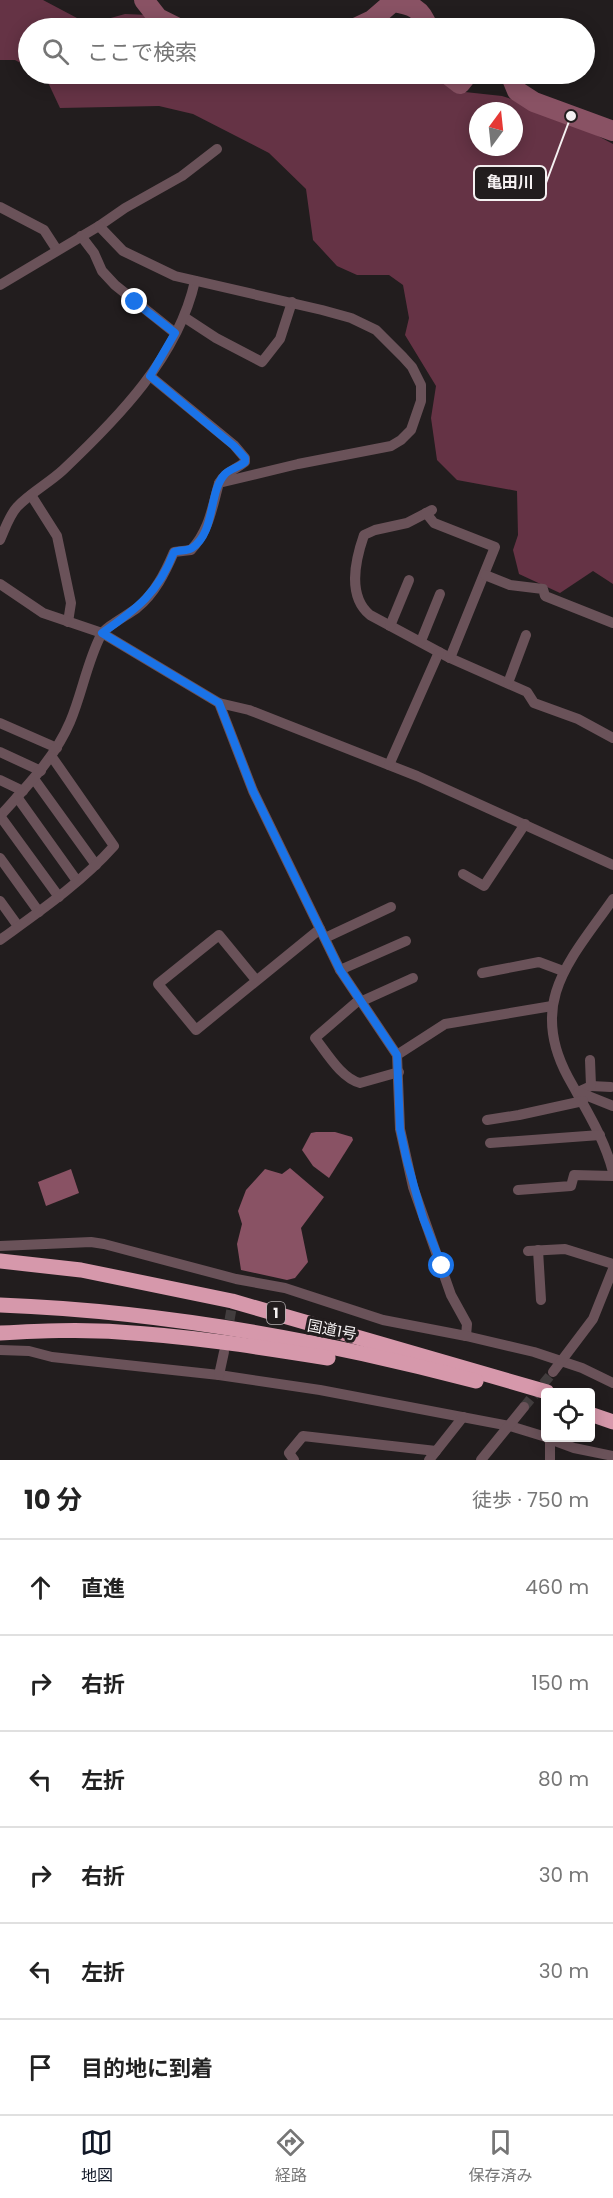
<!DOCTYPE html>
<html lang="ja">
<head>
<meta charset="utf-8">
<style>
  :root { --surface:#fff; --page:#f2f2f2; --text:#222; --muted:#767676; --line:#e0e0e0; --accent:#111827 }
  body { margin:0; font-family:Poppins,"Noto Sans JP",sans-serif; background:var(--page); color:var(--text) }
  .controls { position:absolute; right:18px; bottom:18px; display:grid; overflow:hidden; border-radius:6px; box-shadow:0 3px 15px #0003 }
  .controls button { width:54px; height:54px; display:grid; place-items:center; padding:0; border:0; border-bottom:2px solid var(--line); background:var(--surface); color:var(--text); font:30px sans-serif }
  .compass { position:absolute; left:469px; top:102px; width:54px; height:54px; border-radius:50%; background:var(--surface); box-shadow:0 3px 15px #0003; rotate:15deg }
  .stop { position:absolute; width:18px; height:18px; margin:-14px; border:4px solid #1a73e8; border-radius:50%; background:#fff }
  .stop.end { background:#1a73e8; border-color:#fff; box-shadow:0 2px 6px #0008 }
  .list { margin:0; padding:0; list-style:none }
  h2 { display:flex; justify-content:space-between; align-items:center; height:78px; margin:0; padding:0 24px; font-size:26px }
  h2 small { font-size:20px; font-weight:400; color:var(--muted) }
  .list li { display:grid; grid-template-columns:39px 1fr auto; gap:18px; align-items:center; box-sizing:border-box; height:96px; padding:0 24px; border-top:2px solid var(--line) }
  .list b { display:block; font-size:22px; white-space:nowrap }
  .list em { font-size:20px; font-style:normal; color:var(--muted) }
  .icon { flex:none; width:33px; height:33px; fill:none; stroke:currentColor; stroke-width:2; stroke-linecap:round; stroke-linejoin:round }
  .map { position:relative; flex:none; width:613px; height:1460px; overflow:hidden }
  .search { position:absolute; background:var(--surface); box-shadow:0 3px 15px #0003; left:18px; right:18px; top:18px; height:66px; display:flex; align-items:center; gap:15px; box-sizing:border-box; padding:0 21px; border-radius:33px; color:var(--muted); font-size:22px }
  .sheet { height:654px; background:var(--surface) }
  nav { display:flex; justify-content:space-around; align-items:center; box-sizing:border-box; height:84px; border-top:2px solid var(--line); background:var(--surface); font-size:16px; color:var(--muted) }
  nav a { display:grid; justify-items:center; gap:3px }
  nav .on { color:var(--accent) }
  .map>svg:first-child { display:block }
</style>
</head>
<body>
<div class="map">
<svg width="613" height="1460" viewBox="0 0 613 1460">
  <rect width="100%" height="100%" fill="#221d1e"/>
  <!-- green -->
  <g fill="#653345" fill-rule="evenodd">
    <polygon points="0,0 43,0 77,18 93,23 125,14 148,15 165,28 28,28 28,67 15,60 0,60"/>
    <path d="M40,74H454L465,92L502,96L557,114L613,144V584L593,571L560,593L519,574L513,550L518,535L517,491L457,480L437,460L431,418L436,386L405,335L409,318L403,285L389,275H357L337,266L313,240L306,189L269,153L193,114L159,106L60,108L45,76ZM478,111H514V147H478Z"/>
  </g>
  <!-- water -->
  <g fill="#895264">
    <polygon points="316,1132 335,1132 352,1137 353,1140 329,1178 313,1166 302,1150 311,1133"/>
    <polygon points="290,1168 324,1197 301,1228 308,1262 295,1278 287,1280 241,1270 237,1244 242,1224 238,1211 246,1190 265,1169 282,1174"/>
    <polygon points="71,1169 79,1193 46,1206 38,1182"/>
  </g>
  <g fill="none" stroke-linecap="round" stroke-linejoin="round">
    <!-- river -->
    <g stroke="#895264" stroke-width="20">
      <polyline points="144,0 158,18 178,28"/>
      <path d="M355,28L372,20L393,2C411,5 422,8 428,28"/>
      <polyline points="447,74 460,84 468,74"/>
      <polyline points="510,74 517,91 534,102 613,131"/>
    </g>
    <!-- minor-tunnel -->
    <g stroke="#423d3e" stroke-width="10" stroke-dasharray="10 5" stroke-linecap="butt">
      <polyline points="227,1335 234,1294"/>
      <polyline points="524,1407 553,1372"/>
    </g>
    <!-- minor -->
    <g stroke="#6a5259" stroke-width="10">
      <polyline points="0,207 44,230 57,250"/>
      <polyline points="81,236 94,253 102,271 115,285 175,333"/>
      <polyline points="0,285 99,226 125,208 182,176 217,149"/>
      <polyline points="184,317 216,338 262,362 280,339 292,302"/>
      <path d="M150,376L234,445L245,458V462C234,471 227,470 219,483"/>
      <polyline points="31,495 57,536 71,603 68,622"/>
      <path d="M432,510L407,523L375,530L364,535C355,561 347,596 370,615L450,658L527,692L534,703L578,719L613,738"/>
      <polyline points="426,513 434,523 495,547 450,658"/>
      <path d="M0,540C5,529 9,516 17,507C30,493 49,483 63,470C118,418 178,357 195,281"/>
      <polyline points="485,575 510,585 543,589 545,596 613,623"/>
      <polyline points="0,584 43,613 102,633 219,703 249,710 417,776 613,865"/>
      <polyline points="390,626 409,580"/>
      <polyline points="421,641 440,594"/>
      <polyline points="508,683 526,635"/>
      <polyline points="219,703 253,791 340,970 397,1055 400,1129 413,1187 451,1295 467,1324 466,1336"/>
      <polyline points="0,723 57,748"/>
      <polyline points="0,752 41,771"/>
      <polyline points="389,765 439,652"/>
      <polyline points="34,779 96,865"/>
      <polyline points="0,780 23,791"/>
      <polyline points="17,797 77,881"/>
      <path d="M0,816C27,786 54,759 70,722C82,694 87,662 101,635C105,627 128,615 137,608C155,593 165,573 174,552L191,550C209,531 212,508 219,483L298,464L391,446L401,440L411,430L421,401V385L412,367L403,357L376,330L351,318L322,310L175,276L123,251L99,226"/>
      <polyline points="0,816 59,897"/>
      <polyline points="0,858 39,912"/>
      <polyline points="463,874 484,886 525,824"/>
      <path d="M613,899C572,958 527,1001 568,1077C585,1108 604,1137 613,1172"/>
      <polyline points="0,901 18,926"/>
      <polyline points="325,938 391,907"/>
      <path d="M0,940C40,911 81,883 114,846L52,757"/>
      <polyline points="340,970 406,941"/>
      <polyline points="482,973 539,962 563,971"/>
      <polyline points="256,980 219,935 158,984 196,1030 320,929"/>
      <path d="M359,1000L315,1038C327,1053 341,1078 360,1083L399,1072"/>
      <polyline points="360,1002 413,978"/>
      <polyline points="397,1055 445,1024 552,1006"/>
      <polyline points="591,1086 611,1087"/>
      <polyline points="578,1092 591,1086 590,1060"/>
      <polyline points="578,1092 613,1106"/>
      <polyline points="487,1120 519,1115 583,1101"/>
      <polyline points="490,1143 600,1135"/>
      <polyline points="518,1190 571,1186 574,1175 613,1176"/>
      <polyline points="0,1246 91,1242 104,1244 236,1279 285,1288 383,1320 466,1336 534,1352 582,1368 613,1383"/>
      <polyline points="538,1250 541,1300"/>
      <polyline points="528,1251 565,1249 613,1264"/>
      <polyline points="0,1350 29,1351 52,1357 219,1375 320,1390 510,1426 546,1437"/>
      <polyline points="553,1372 593,1319 613,1269"/>
      <polyline points="219,1375 224,1352"/>
      <polyline points="547,1438 574,1448 613,1456"/>
      <polyline points="550,1439 550,1460"/>
      <polyline points="294,1460 289,1453 303,1436 436,1451"/>
      <polyline points="429,1460 463,1417"/>
      <polyline points="481,1460 524,1407"/>
    </g>
    <!-- highway -->
    <g stroke="#d698ab" stroke-width="15">
      <polyline points="0,1261 81,1270 232,1301 547,1392"/>
      <path d="M0,1305C160,1311 321,1340 476,1381"/>
      <path d="M0,1333C39,1331 80,1329 119,1332C189,1336 259,1347 328,1358"/>
      <polyline points="590,1414 613,1422"/>
    </g>
  </g>
  <g fill="none" stroke-linecap="round" stroke-linejoin="round">
    <!-- route -->
    <path stroke="#1a73e8" stroke-width="8" d="M135,302L175,333L150,376L234,446L245,458V462C239,467 230,469 225,474C208,492 216,532 192,548C188,551 179,550 174,552C158,593 138,608 102,633L219,703L253,791L340,970L397,1055L400,1129L407,1161L423,1218L442,1266"/>
  </g>
  <g text-anchor="middle" stroke-width="6" stroke-linejoin="round" paint-order="stroke">
    <!-- shield labels -->
    <rect fill="#221d1e" stroke="#b6b1b2" stroke-width="1.5" x="267" y="1302" width="18" height="22" rx="4.5"/>
    <g font-size="14" font-weight="bold" fill="#f5f1f2">
      <text x="276" y="1318">1</text>
    </g>
    <!-- street labels -->
    <g font-size="15" fill="#f5f1f2" stroke="#221d1e">
      <text transform="translate(332 1330) rotate(11)" y="5">国道1号</text>
    </g>
  </g>
  <!-- callouts -->
  <path fill="none" stroke="#f5f1f2" stroke-width="2" d="M571 116L546 183"/>
  <circle fill="#f5f1f2" stroke="#221d1e" stroke-width="2" cx="571" cy="116" r="6"/>
  <rect fill="#221d1e" stroke="#f5f1f2" stroke-width="2" x="474" y="166" width="72" height="34" rx="6"/>
  <g font-size="16" text-anchor="middle" font-weight="bold" fill="#f5f1f2">
    <text x="510" y="188">亀田川</text>
  </g>
</svg>
<div class="controls">
<button><svg class="icon" aria-label="locate" viewBox="0 0 24 24"><circle cx="12" cy="12" r="6"/><path d="M12 2v4M12 18v4M2 12h4M18 12h4"/></svg></button>
</div>
<svg class="compass" viewBox="-18 -18 36 36"><path d="M0-13l5 13h-10z" fill="#e53935"/><path d="M0 13l5-13h-10z" fill="#767676"/></svg>
<div class="stop" style="left:442px;top:1266px"></div>
<div class="stop end" style="left:135px;top:302px"></div>
<div class="search"><svg class="icon" aria-label="search" viewBox="0 0 24 24"><circle cx="10" cy="10" r="6"/><path d="M15 15l6 6"/></svg>ここで検索</div>
</div>
<section class="sheet">
<h2>10 分<small>徒歩 · 750 m</small></h2>
<ul class="list">
<li><svg class="icon" aria-label="ahead" viewBox="0 0 24 24"><path d="M12 20V5M6 11l6-6 6 6"/></svg><div><b>直進</b></div><em>460 m</em></li>
<li><svg class="icon" aria-label="right" viewBox="0 0 24 24"><path d="M7 20v-9h11M14 6l5 5-5 5"/></svg><div><b>右折</b></div><em>150 m</em></li>
<li><svg class="icon" aria-label="left" viewBox="0 0 24 24"><path d="M17 20v-9H6M10 6l-5 5 5 5"/></svg><div><b>左折</b></div><em>80 m</em></li>
<li><svg class="icon" aria-label="right" viewBox="0 0 24 24"><path d="M7 20v-9h11M14 6l5 5-5 5"/></svg><div><b>右折</b></div><em>30 m</em></li>
<li><svg class="icon" aria-label="left" viewBox="0 0 24 24"><path d="M17 20v-9H6M10 6l-5 5 5 5"/></svg><div><b>左折</b></div><em>30 m</em></li>
<li><svg class="icon" aria-label="arrive" viewBox="0 0 24 24"><path d="M6 21V4h12l-3 4 3 4H6"/></svg><div><b>目的地に到着</b></div></li>
</ul>
</section>
<nav>
<a class="on"><svg class="icon" aria-label="map" viewBox="0 0 24 24"><path d="M3 6l6-2 6 2 6-2v14l-6 2-6-2-6 2zM9 4v14M15 6v14"/></svg>地図</a>
<a><svg class="icon" aria-label="directions" viewBox="0 0 24 24"><path d="M12 3l9 9-9 9-9-9zM9 14v-3h6M13 9l2 2-2 2"/></svg>経路</a>
<a><svg class="icon" aria-label="saved" viewBox="0 0 24 24"><path d="M7 4h10v16l-5-4-5 4z"/></svg>保存済み</a>
</nav>
</body>
</html>
